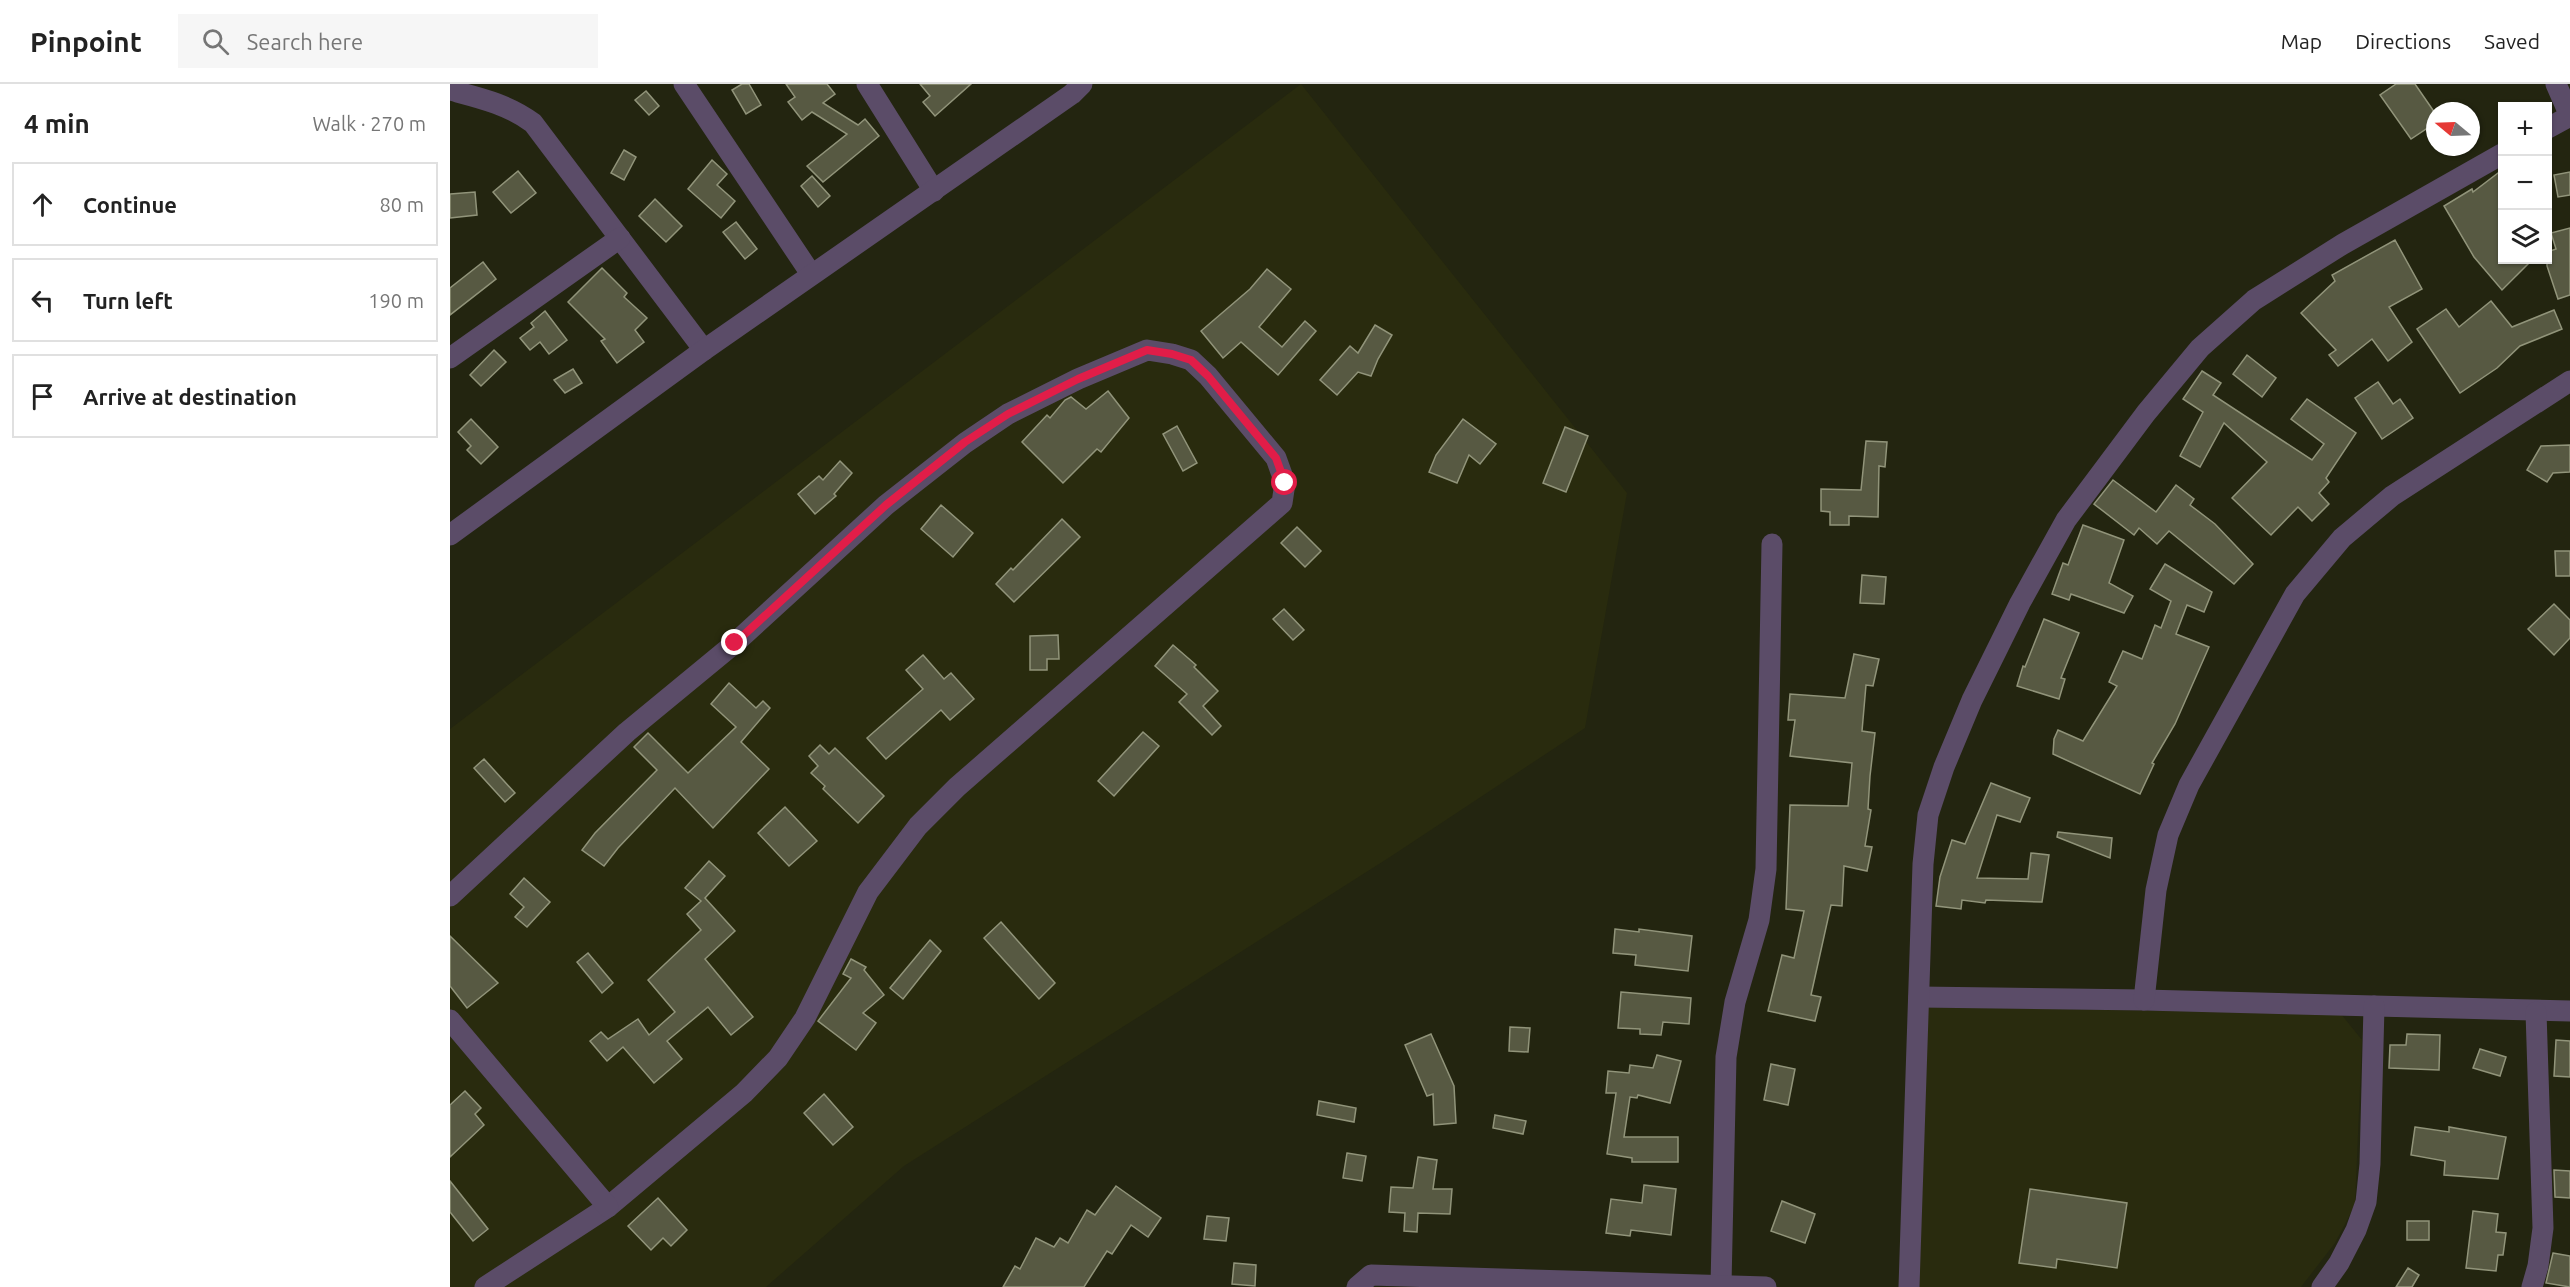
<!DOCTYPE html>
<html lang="en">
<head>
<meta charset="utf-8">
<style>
  :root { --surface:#fff; --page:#f6f6f6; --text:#222; --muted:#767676; --line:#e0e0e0 }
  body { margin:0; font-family:Ubuntu,sans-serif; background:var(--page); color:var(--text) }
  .controls { position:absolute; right:18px; top:18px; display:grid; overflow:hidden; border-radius:0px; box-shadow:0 2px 4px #0004 }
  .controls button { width:54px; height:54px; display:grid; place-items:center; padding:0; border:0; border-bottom:2px solid var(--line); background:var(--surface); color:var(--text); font:30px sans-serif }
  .compass { position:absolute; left:1976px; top:18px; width:54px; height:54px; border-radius:50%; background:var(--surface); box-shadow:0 2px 4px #0004; rotate:289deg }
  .stop { position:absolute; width:18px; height:18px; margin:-14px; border:4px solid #e11d48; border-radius:50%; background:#fff }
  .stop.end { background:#e11d48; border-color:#fff; box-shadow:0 2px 6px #0008 }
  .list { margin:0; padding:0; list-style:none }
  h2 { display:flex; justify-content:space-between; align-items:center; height:78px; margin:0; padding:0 24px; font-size:26px }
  h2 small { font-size:20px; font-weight:400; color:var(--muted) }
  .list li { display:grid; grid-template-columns:39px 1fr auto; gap:18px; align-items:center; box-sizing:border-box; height:84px; margin:0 12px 12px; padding:0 12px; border:2px solid var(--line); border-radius:0px }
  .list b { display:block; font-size:22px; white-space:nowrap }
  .list em { font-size:20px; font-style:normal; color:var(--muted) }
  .icon { flex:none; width:33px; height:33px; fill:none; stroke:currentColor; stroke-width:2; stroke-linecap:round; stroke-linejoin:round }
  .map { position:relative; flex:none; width:2120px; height:1203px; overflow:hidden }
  header { display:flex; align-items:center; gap:36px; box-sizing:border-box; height:84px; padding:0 30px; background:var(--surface); border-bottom:2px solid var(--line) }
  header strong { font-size:28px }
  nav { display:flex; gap:33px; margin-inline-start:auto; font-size:21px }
  .search { width:420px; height:54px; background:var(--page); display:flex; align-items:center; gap:15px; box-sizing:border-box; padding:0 21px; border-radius:0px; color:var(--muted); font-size:22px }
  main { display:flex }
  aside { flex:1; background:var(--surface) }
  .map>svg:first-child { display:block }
</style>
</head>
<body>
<header>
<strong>Pinpoint</strong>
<div class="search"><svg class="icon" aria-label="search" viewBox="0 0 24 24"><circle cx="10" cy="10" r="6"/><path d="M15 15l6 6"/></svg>Search here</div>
<nav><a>Map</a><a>Directions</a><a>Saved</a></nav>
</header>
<main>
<aside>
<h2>4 min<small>Walk · 270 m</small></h2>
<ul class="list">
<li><svg class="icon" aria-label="ahead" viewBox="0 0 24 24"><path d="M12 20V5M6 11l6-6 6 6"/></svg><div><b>Continue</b></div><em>80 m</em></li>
<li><svg class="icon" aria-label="left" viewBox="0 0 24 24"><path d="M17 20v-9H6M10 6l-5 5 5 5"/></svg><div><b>Turn left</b></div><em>190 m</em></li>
<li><svg class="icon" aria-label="arrive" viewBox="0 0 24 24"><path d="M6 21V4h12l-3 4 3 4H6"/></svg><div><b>Arrive at destination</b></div></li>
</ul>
</aside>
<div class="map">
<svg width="2120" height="1203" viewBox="0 0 2120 1203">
  <rect width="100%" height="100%" fill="#232510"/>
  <!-- built -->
  <g fill="#292b0e">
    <polygon points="851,0 1177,409 1135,644 940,773 454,1082 316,1203 0,1203 0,645"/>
    <polygon points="1478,923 1891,930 1912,956 1905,1121 1885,1159 1851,1203 1469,1203"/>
  </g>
  <!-- building -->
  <g fill="#575942" stroke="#91947a" stroke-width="1.5">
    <polygon points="292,0 299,0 311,21 296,30 282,6"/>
    <polygon points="336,0 377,0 385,10 373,19 408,41 415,35 429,52 373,98 357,82 397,50 362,28 352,36 338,18 345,13"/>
    <polygon points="470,0 521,0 485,32 473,18 480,12"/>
    <polygon points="1946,0 1965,0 1985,29 1985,39 1961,55 1930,11"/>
    <polygon points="196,7 209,22 199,31 185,16"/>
    <polygon points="174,66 186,73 174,96 161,89"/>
    <polygon points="262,76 277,90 267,101 285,117 271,134 238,105"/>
    <polygon points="2052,86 2052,176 2082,176 2052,206 2024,173 1994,122 2022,105 2023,108"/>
    <polygon points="68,87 86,109 61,129 43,108"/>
    <polygon points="2120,88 2120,111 2108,113 2104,91"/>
    <polygon points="362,92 380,112 368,123 351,102"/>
    <polygon points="25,108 27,131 0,134 0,110"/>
    <polygon points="205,115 232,142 216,158 189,132"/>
    <polygon points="286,138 307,165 295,175 273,148"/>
    <polygon points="2120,144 2120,211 2108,215 2097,182 2097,168 2106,165 2101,149"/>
    <polygon points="1945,156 1972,205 1939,223 1962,258 1938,277 1922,255 1888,282 1879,271 1886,266 1851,229 1885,197 1882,191"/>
    <polygon points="33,178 46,195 0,231 0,204"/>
    <polygon points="152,184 177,209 174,213 197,234 185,246 194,258 167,279 151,257 155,255 118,218"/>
    <polygon points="817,185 841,205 809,243 832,263 855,237 866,247 828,291 791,258 773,274 751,247 800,205"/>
    <polygon points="2041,217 2062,243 2104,226 2112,245 2070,262 2047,284 2010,309 1967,245 1996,225 2009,243"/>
    <polygon points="95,227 117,256 99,270 90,258 80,266 70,254 84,243 81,239"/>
    <polygon points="925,241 942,251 928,275 921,292 908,288 887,311 870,296 900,262 908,269"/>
    <polygon points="44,266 56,278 31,302 20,291"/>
    <polygon points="1797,271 1826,294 1812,313 1783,290"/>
    <polygon points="123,285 132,299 115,309 104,296"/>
    <polygon points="1752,287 1771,299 1763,311 1862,376 1874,360 1841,335 1857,315 1906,349 1876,394 1879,398 1869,409 1879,420 1862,437 1848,423 1821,451 1782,414 1817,378 1774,339 1750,383 1730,372 1753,328 1733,315"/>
    <polygon points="1928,298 1943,320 1950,315 1963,334 1932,355 1905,314"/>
    <polygon points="658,307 679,334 651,368 647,365 613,399 572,358 597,331 600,334 615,316 621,313 636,325"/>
    <polygon points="21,335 48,363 31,380 17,366 21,362 8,348"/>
    <polygon points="1013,335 1046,360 1030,380 1019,371 1007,399 979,388 986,371"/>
    <polygon points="727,342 747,379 733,387 713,350"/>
    <polygon points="1115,343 1138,352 1116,408 1093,399"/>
    <polygon points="1416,357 1437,358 1435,383 1429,382 1428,433 1399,432 1399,441 1380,441 1380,428 1371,427 1371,405 1411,406"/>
    <polygon points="2120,361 2120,388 2103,389 2097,398 2077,386 2091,362"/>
    <polygon points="390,377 402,389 384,410 386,412 365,430 348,410 369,392 373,396"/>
    <polygon points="1663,396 1706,428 1726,401 1744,415 1740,421 1765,440 1803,480 1784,500 1719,447 1707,460 1689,444 1684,451 1644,420"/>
    <polygon points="491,421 523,449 503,473 471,445"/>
    <polygon points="612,435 630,453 564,518 546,500 561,484 563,486"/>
    <polygon points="1633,441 1674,456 1659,499 1683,512 1674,529 1621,510 1619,516 1602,510 1613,479 1618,481"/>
    <polygon points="847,443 871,467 855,483 831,459"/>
    <polygon points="2105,467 2120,467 2120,492 2106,492"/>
    <polygon points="1715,480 1762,508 1754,528 1737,521 1726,550 1759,563 1725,640 1702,679 1704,680 1690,710 1603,670 1604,655 1608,646 1633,657 1667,602 1659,598 1673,567 1692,575 1705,541 1711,544 1721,517 1700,505"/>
    <polygon points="1412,491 1436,493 1434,520 1410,519"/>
    <polygon points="2104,520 2120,536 2120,554 2104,571 2078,545"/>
    <polygon points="834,525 854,546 843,556 823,535"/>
    <polygon points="1594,535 1629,549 1611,594 1615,595 1609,615 1567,602 1573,582 1575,583"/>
    <polygon points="608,551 609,575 597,575 597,586 580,586 580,552"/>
    <polygon points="723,561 746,581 744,583 768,607 753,622 771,642 762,651 729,618 737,610 705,582"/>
    <polygon points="1404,570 1429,575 1423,602 1416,601 1412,647 1425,649 1420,692 1418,725 1421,726 1415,762 1422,763 1417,787 1394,782 1392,822 1381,821 1361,911 1371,913 1365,937 1318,927 1332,871 1344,874 1354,827 1336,825 1340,721 1398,722 1402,679 1340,672 1345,636 1338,636 1340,610 1395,614"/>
    <polygon points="473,571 494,595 501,589 524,615 500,636 491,626 436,675 417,654 473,605 456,586"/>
    <polygon points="279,599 306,624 313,617 320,624 291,658 319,685 263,744 225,704 168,764 154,782 132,766 145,749 207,686 184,663 198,649 238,689 286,643 261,620"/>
    <polygon points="693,648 709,662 664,712 648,697"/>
    <polygon points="370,661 379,670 385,664 434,712 408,739 373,705 375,702 361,689 368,682 359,672"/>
    <polygon points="34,675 65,709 55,718 24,684"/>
    <polygon points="1541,699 1580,714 1570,738 1547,731 1527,794 1578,795 1581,769 1599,771 1592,818 1536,816 1535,819 1512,816 1511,825 1486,822 1490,793 1502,756 1515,760"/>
    <polygon points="335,723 367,757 339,782 308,749"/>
    <polygon points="1608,748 1662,754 1660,774 1607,753"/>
    <polygon points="259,777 275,792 255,814 285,847 255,875 303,933 281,951 258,923 217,957 232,975 204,999 173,963 157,977 140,957 151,948 158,955 188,935 199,951 225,928 198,896 251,846 237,830 251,817 235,804"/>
    <polygon points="74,794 100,818 77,843 65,833 74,823 60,810"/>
    <polygon points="551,838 605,899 589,915 534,854"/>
    <polygon points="1165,845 1189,848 1189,845 1242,852 1238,887 1185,881 1186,871 1163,869"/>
    <polygon points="0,852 48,899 17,924 0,902"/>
    <polygon points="480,856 491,867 453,915 440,904"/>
    <polygon points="138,869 163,899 152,909 127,878"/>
    <polygon points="401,875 416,883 414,886 434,911 413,929 426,939 406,966 368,937 401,894 393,890"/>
    <polygon points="1171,908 1241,914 1239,940 1213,938 1211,951 1190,950 1190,945 1168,944"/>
    <polygon points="1060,943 1080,944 1078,968 1059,967"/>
    <polygon points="981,950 1004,1002 1006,1039 984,1041 983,1010 977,1012 955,961"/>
    <polygon points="1957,950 1990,951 1989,986 1939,984 1940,961 1956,961"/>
    <polygon points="2106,956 2120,957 2120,993 2104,992"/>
    <polygon points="2030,965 2056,973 2050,992 2023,984"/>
    <polygon points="1207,971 1231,977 1220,1019 1188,1011 1187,1014 1180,1013 1174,1053 1228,1053 1228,1078 1182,1078 1182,1074 1157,1070 1166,1009 1156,1009 1158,987 1179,989 1180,981 1203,984"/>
    <polygon points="1321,980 1345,985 1338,1021 1314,1016"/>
    <polygon points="15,1007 31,1024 25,1030 34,1041 0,1073 0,1021"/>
    <polygon points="374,1010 403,1043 383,1061 354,1029"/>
    <polygon points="869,1017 906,1024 904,1038 867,1031"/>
    <polygon points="1045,1031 1076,1037 1073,1050 1043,1044"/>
    <polygon points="1965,1043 1999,1048 1999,1043 2056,1053 2048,1095 1994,1091 1995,1077 1961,1071"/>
    <polygon points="897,1069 916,1072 912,1097 893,1094"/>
    <polygon points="968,1073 987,1076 983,1105 1002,1105 1000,1130 968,1129 967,1148 954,1147 955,1129 939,1128 941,1103 963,1104"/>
    <polygon points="2104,1086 2120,1087 2120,1114 2105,1113"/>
    <polygon points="0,1097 38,1145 23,1157 0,1128"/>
    <polygon points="1194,1101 1226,1105 1221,1151 1181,1146 1180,1152 1156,1149 1161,1115 1192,1119"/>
    <polygon points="666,1102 711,1134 698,1153 681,1141 662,1170 657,1167 634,1203 553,1203 565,1182 570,1185 586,1154 604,1163 610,1154 618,1159 637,1126 645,1131"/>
    <polygon points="1580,1105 1677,1119 1667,1184 1607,1175 1606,1184 1569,1179"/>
    <polygon points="208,1114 237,1146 221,1162 213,1154 201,1166 178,1142"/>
    <polygon points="1332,1117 1365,1130 1355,1159 1321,1147"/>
    <polygon points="2023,1127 2048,1130 2046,1148 2056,1149 2053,1171 2048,1171 2046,1187 2016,1184"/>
    <polygon points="757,1132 779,1134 776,1157 754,1155"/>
    <rect x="1957" y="1137" width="22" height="19"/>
    <polygon points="2103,1169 2120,1172 2120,1203 2096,1199"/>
    <polygon points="784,1179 806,1181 805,1202 782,1200"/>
    <polygon points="1958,1184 1969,1191 1962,1203 1946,1203"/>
  </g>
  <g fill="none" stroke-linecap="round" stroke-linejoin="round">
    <!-- minor -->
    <g stroke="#5b4c68" stroke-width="21">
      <polyline points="234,0 361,190"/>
      <polyline points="417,0 484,107"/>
      <path d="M0,6C30,14 57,20 83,39L254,266"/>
      <polyline points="2098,44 2120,32 2106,0"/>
      <polyline points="0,274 170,154"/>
      <polyline points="0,451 254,266 622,10 632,0"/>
      <polyline points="0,812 177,648 285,559 436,421 515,359 558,330 628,295 697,266 722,270 741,276 758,292 826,374 835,399 832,419 507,703 468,742 418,808 355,934 328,974 294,1009 158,1123 35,1203"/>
      <polyline points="1469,913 1694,916 2120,927"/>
      <polyline points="1694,916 1706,806 1718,751 1739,701 1845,510 1892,454 1942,412 2120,297"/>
      <polyline points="0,936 158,1123"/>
      <polyline points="1271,1201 1276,973 1285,918 1309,836 1316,785 1322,460"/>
      <polyline points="907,1203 921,1191 1316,1203"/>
      <polyline points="1459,1203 1473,780 1478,731 1494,683 1522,616 1570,519 1616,436 1696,329 1750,264 1804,216 1893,160 2052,70"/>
      <polyline points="1872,1203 1889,1179 1906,1146 1916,1118 1920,1080 1924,922"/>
      <polyline points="2082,1203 2088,1182 2093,1144 2086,928"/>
    </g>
  </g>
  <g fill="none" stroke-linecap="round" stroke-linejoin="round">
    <!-- route -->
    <polyline stroke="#e11d48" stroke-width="8" points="285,559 436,421 515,358 558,330 628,295 697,266 722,270 741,276 758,292 826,374 835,399"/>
  </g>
</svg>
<div class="controls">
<button>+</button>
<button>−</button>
<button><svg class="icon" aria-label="layers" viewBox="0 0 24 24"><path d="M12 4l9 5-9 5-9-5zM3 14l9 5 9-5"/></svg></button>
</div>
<svg class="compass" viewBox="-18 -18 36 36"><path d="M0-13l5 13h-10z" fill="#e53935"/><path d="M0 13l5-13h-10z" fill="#767676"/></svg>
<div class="stop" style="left:835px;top:399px"></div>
<div class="stop end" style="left:285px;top:559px"></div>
</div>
</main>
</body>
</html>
